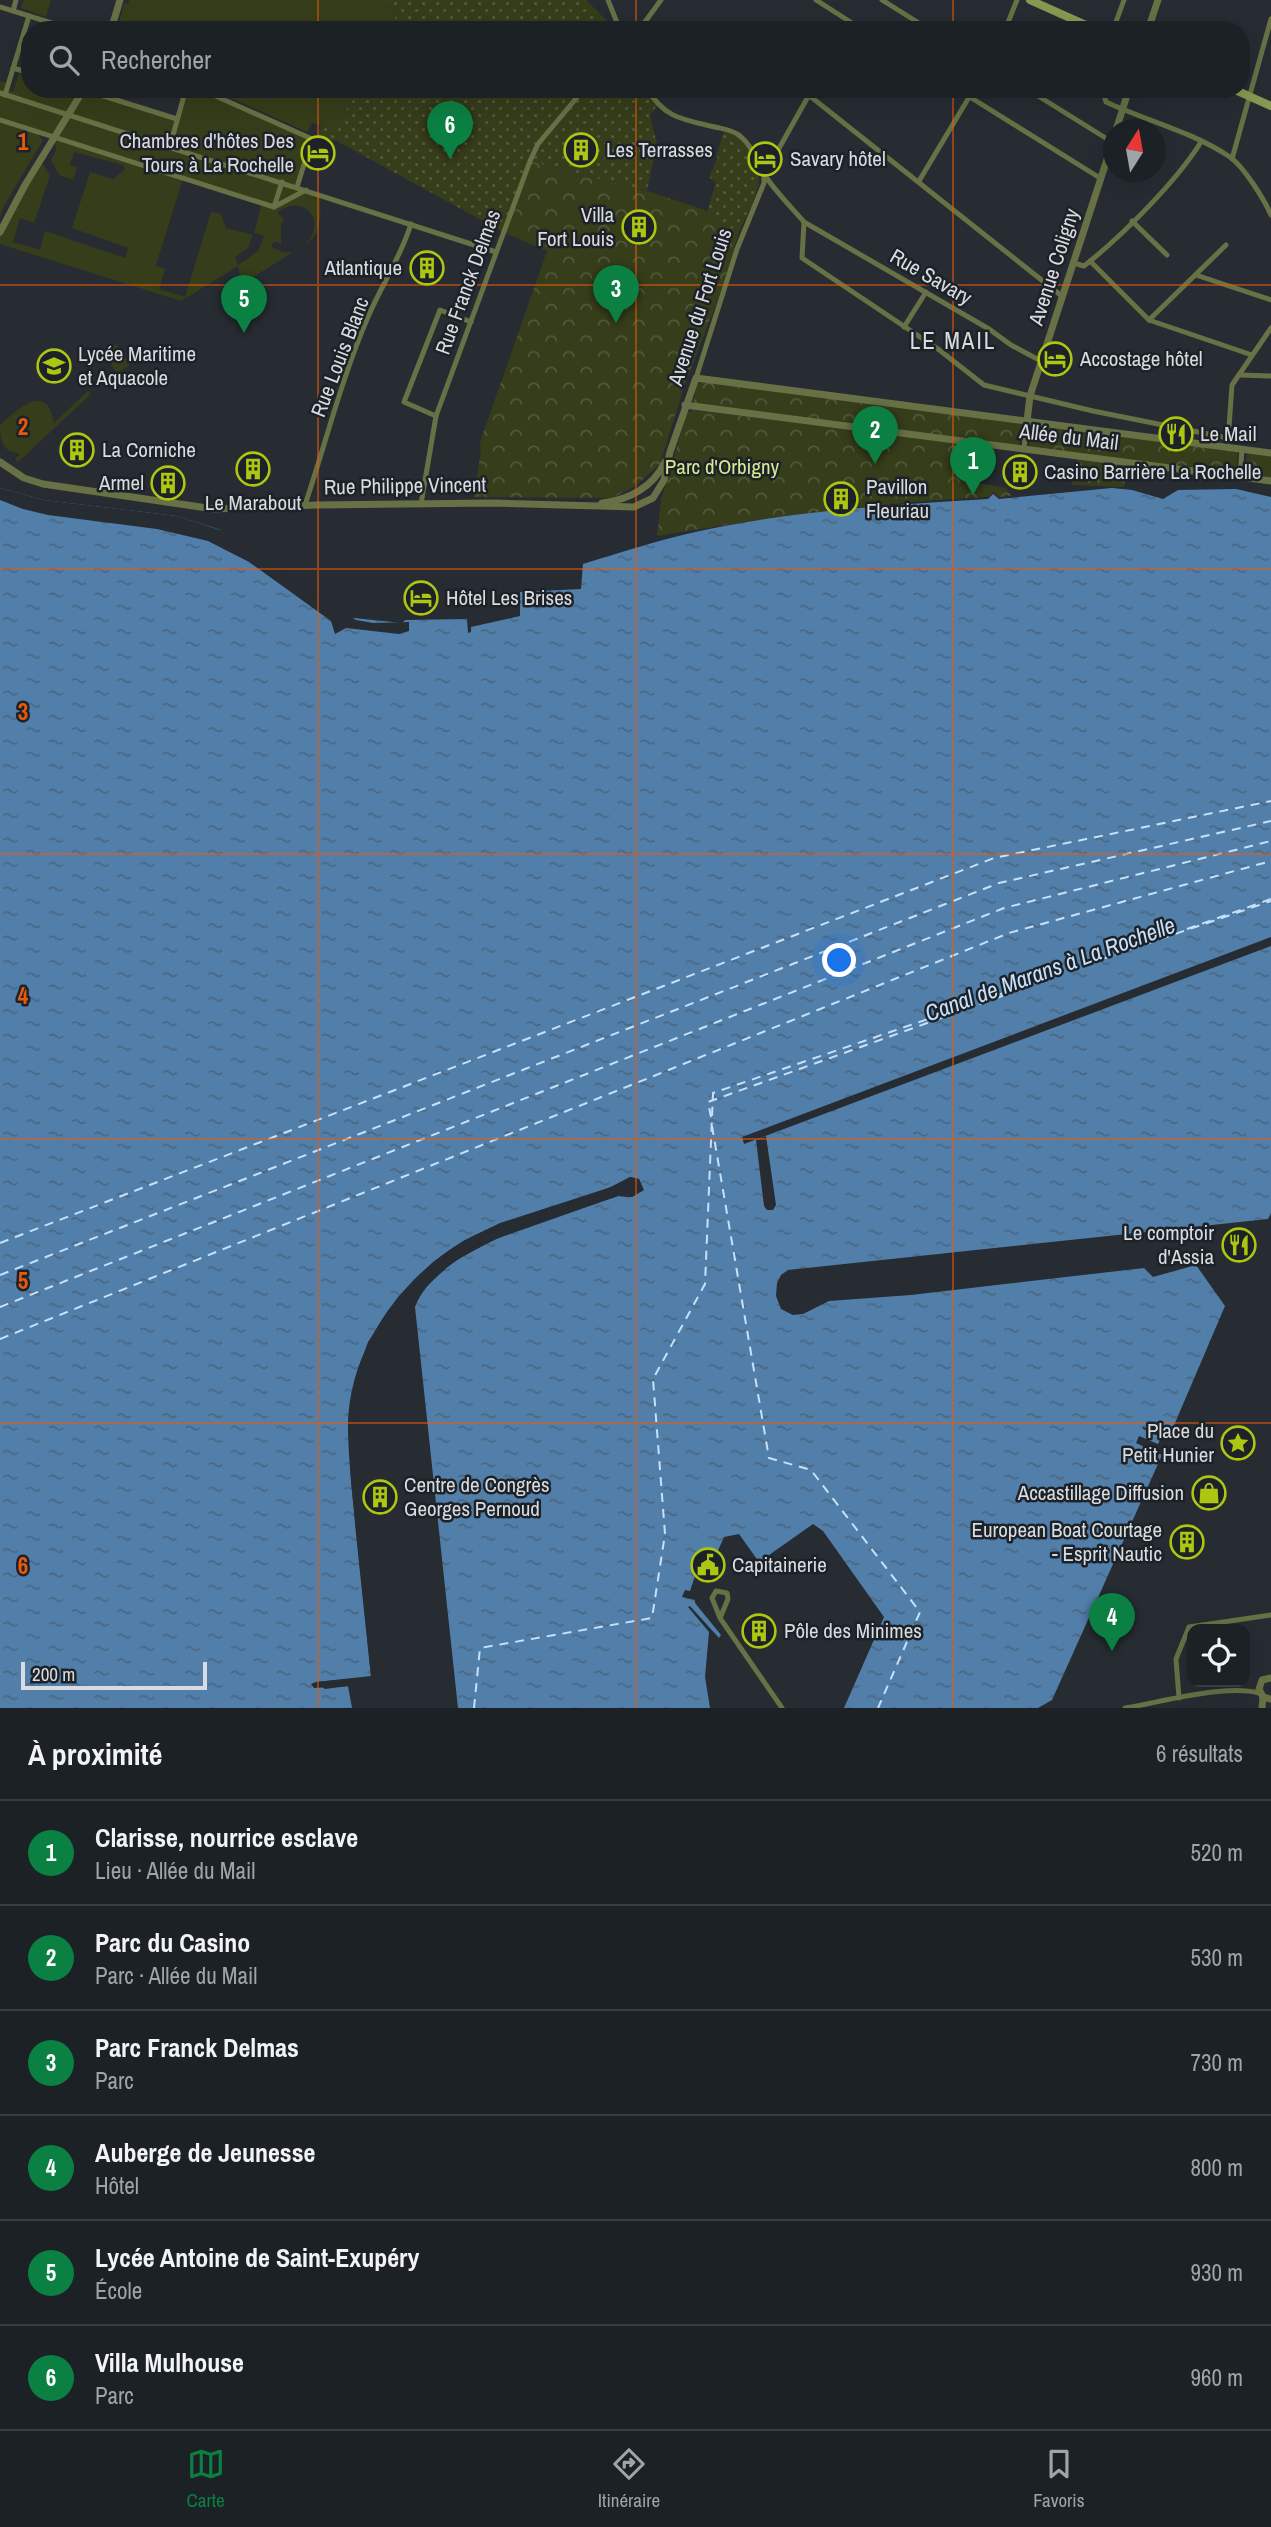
<!DOCTYPE html>
<html lang="fr">
<head>
<meta charset="utf-8">
<style>
  :root { --surface:#1c2126; --page:#292e32; --text:#f1f3f6; --muted:#a0a3a7; --line:#3a3e43; --accent:#0b8043 }
  body { margin:0; font-family:"Archivo Narrow",sans-serif; background:var(--page); color:var(--text) }
  .controls { position:absolute; right:21px; bottom:21px; display:grid; overflow:hidden; border-radius:14px; box-shadow:0 7px 28px #0002 }
  .controls button { width:63px; height:63px; display:grid; place-items:center; padding:0; border:0; border-bottom:2px solid var(--line); background:var(--surface); color:var(--text); font:35px sans-serif }
  .compass { position:absolute; left:1103px; top:119px; width:63px; height:63px; border-radius:50%; background:var(--surface); box-shadow:0 7px 28px #0002; rotate:11deg }
  .scale { position:absolute; left:21px; bottom:18px; width:186px; box-sizing:border-box; padding-left:7px; border:4px solid #d8dce0; border-top:0; font-size:19px; line-height:24px; white-space:nowrap; color:#d8dce0; -webkit-text-stroke:5px #1c2228; paint-order:stroke }
  .you { position:absolute; left:840px; top:961px; width:24px; height:24px; margin:-18px; border:5px solid #fff; border-radius:50%; background:#1a73e8; box-shadow:0 0 0 10px #1a73e833 }
  .badge { display:grid; place-items:center; width:46px; height:46px; border-radius:50%; background:var(--accent); color:#fff; font-size:23px; font-weight:700 }
  .pin { position:absolute; translate:-50% -58px; filter:drop-shadow(0 2px 4px #0008) }
  .pin::after { content:''; position:absolute; top:37px; width:24px; height:21px; background:inherit; clip-path:polygon(0 0,100% 0,50% 100%) }
  .list { margin:0; padding:0; list-style:none }
  h2 { display:flex; justify-content:space-between; align-items:center; height:91px; margin:0; padding:0 28px; font-size:30px }
  h2 small { font-size:23px; font-weight:400; color:var(--muted) }
  .list li { display:grid; grid-template-columns:46px 1fr auto; gap:21px; align-items:center; box-sizing:border-box; height:105px; padding:0 28px; border-top:2px solid var(--line) }
  .list b { display:block; font-size:26px; white-space:nowrap }
  .list p { margin:0; font-size:23px; white-space:nowrap; color:var(--muted) }
  .list em { font-size:23px; font-style:normal; color:var(--muted) }
  .icon { flex:none; width:38px; height:38px; fill:none; stroke:currentColor; stroke-width:2; stroke-linecap:round; stroke-linejoin:round }
  .map { position:relative; flex:none; width:1271px; height:1708px; overflow:hidden }
  .search { position:absolute; background:var(--surface); box-shadow:0 7px 28px #0002; left:21px; right:21px; top:21px; height:77px; display:flex; align-items:center; gap:18px; box-sizing:border-box; padding:0 24px; border-radius:28px; color:var(--muted); font-size:26px }
  .sheet { height:721px; background:var(--surface) }
  nav { display:flex; justify-content:space-around; align-items:center; box-sizing:border-box; height:98px; border-top:2px solid var(--line); background:var(--surface); font-size:19px; color:var(--muted) }
  nav a { display:grid; justify-items:center; gap:4px }
  nav .on { color:var(--accent) }
  .map>svg:first-child { display:block }
</style>
</head>
<body>
<div class="map">
<svg width="1271" height="1708" viewBox="0 0 1271 1708">
  <defs>
    <pattern id="park-crowns" width="20" height="18" patternUnits="userSpaceOnUse" patternTransform="scale(1.75)"><rect width="20" height="18" fill="#363d1a"/><path d="M2 6a3 3 0 1 1 6 0M12 15a3 3 0 1 1 6 0" fill="none" stroke="#52583b"/></pattern>
    <pattern id="garden-dots" width="8" height="8" patternUnits="userSpaceOnUse" patternTransform="scale(1.75)"><rect width="8" height="8" fill="#363d1a"/><path d="M2 2h.1M6 6h.1" fill="none" stroke="#52583b" stroke-width="1.8" stroke-linecap="round"/></pattern>
    <pattern id="water-ripples" width="26" height="14" patternUnits="userSpaceOnUse" patternTransform="scale(1.75)"><rect width="26" height="14" fill="#517faa"/><path d="M2 4q2-2 4 0t4 0M15 11q2-2 4 0t4 0" fill="none" stroke="#4b6781"/></pattern>
  </defs>
  <rect width="100%" height="100%" fill="#262c32"/>
  <!-- grass -->
  <g fill="#363d1a" fill-rule="evenodd">
    <polygon points="24,0 51,0 46,17 21,8"/>
    <polygon points="130,0 379,0 399,11 389,30 117,30 124,3 128,4"/>
    <path d="M19,74L30,77V89H71L82,93L83,90L177,119L188,89H200L312,139L297,187L320,194C320,215 324,233 304,245C330,222 303,191 277,213L284,218L281,225V244L274,241L271,247L283,252H293L249,280L240,276L238,266L181,301L0,244V232L40,159L50,176L34,223L20,218L13,242L40,250L45,231L125,258L128,248L72,228L90,172L113,179L125,169L123,165L74,152L70,165L77,167L73,180L59,175L51,160L56,150L54,138L36,133L43,140L4,206L0,217V81L8,83L6,90L13,92ZM183,179L262,203L254,233L264,236L258,251L238,265L235,257L248,248L253,235L226,228L221,214L211,212L185,297L159,289L165,269L156,265Z"/>
    <polygon points="211,89 357,89 337,127 334,128 312,123 307,132"/>
    <polygon points="116,344 130,365 117,373 103,353"/>
    <path d="M88,391L91,394L18,462L15,459L20,454C2,451 0,441 0,425C17,410 47,380 54,423Z"/>
  </g>
  <!-- park -->
  <g fill="url(#park-crowns)">
    <polygon points="530,161 647,191 705,210 707,211 706,215 739,232 721,291 685,384 660,464 634,487 612,498 474,497 481,450 480,442 547,251 503,232"/>
    <polygon points="702,381 1022,423 1019,446 693,403 697,385"/>
    <path d="M693,410L979,445L973,482L1006,488L1011,496L999,497L994,492L987,497C876,503 766,518 657,536L661,500L687,413Z"/>
    <polygon points="1031,424 1238,452 1236,474 1029,447"/>
    <polygon points="1250,453 1271,455 1271,478 1245,475 1247,455"/>
    <polygon points="1078,455 1129,462 1124,487 1072,485"/>
  </g>
  <!-- garden -->
  <g fill="url(#garden-dots)">
    <polygon points="379,0 586,0 616,30 389,30 399,11"/>
    <polygon points="357,89 648,89 657,106 650,115 657,144 647,191 530,161 503,232 337,141 317,138 321,125 337,127"/>
    <path d="M724,131C735,134 740,139 747,147C771,178 753,201 739,232L706,215L716,182L709,177L718,157L716,156Z"/>
  </g>
  <!-- water -->
  <path fill="url(#water-ripples)" fill-rule="evenodd" d="M0,488L44,500L177,516L221,530L336,619L354,618L402,623L405,620L467,619L468,633L471,632V627L520,616V592L581,589L583,564C619,553 655,541 691,533C788,511 889,505 988,499L993,494L999,499L1112,488L1132,490L1163,499L1178,490L1236,489L1271,497V1213L1268,1219L788,1270L781,1275L777,1283L776,1296L781,1309L793,1315L803,1314L829,1301L911,1295L1144,1268L1153,1277L1196,1265L1225,1306L1172,1430L1153,1424V1426L1164,1430L1162,1434L1143,1427V1429L1161,1437L1158,1444L1139,1436L1136,1443L1162,1455L1052,1700L1038,1708H844L884,1617L823,1531L813,1524L759,1562L739,1534L724,1537L716,1555L711,1553L708,1559L703,1558L699,1564L690,1591L685,1590L682,1597L695,1600V1603L721,1635L719,1638L690,1606L688,1607L709,1632L705,1677L710,1708H458L415,1307C439,1245 559,1217 618,1196L632,1197L643,1190L639,1179L630,1177C579,1207 515,1211 462,1242C400,1279 350,1349 348,1423C348,1460 353,1497 356,1534C361,1582 366,1629 371,1677L316,1682L325,1689L348,1686L352,1708H0ZM766,1136L776,1205L773,1210H767L764,1206L756,1140Z"/>
  <!-- pier -->
  <g fill="#262c32">
    <polygon points="0,488 44,500 177,516 220,530 223,527 240,537 282,572 337,609 340,617 348,615 356,620 373,623 409,622 409,631 399,634 346,628 335,634 331,621 249,562 208,541 157,529 48,515 23,509 0,500"/>
    <polygon points="1271,937 1271,946 744,1144 742,1137"/>
    <polygon points="630,1177 639,1179 644,1190 632,1197 618,1196 496,1239 454,1261 416,1296 418,1291 451,1258 495,1236 616,1193 631,1194 639,1189 636,1182 631,1181 612,1190 501,1227 465,1244 435,1264 401,1299 371,1343 360,1374 352,1421 354,1480 375,1677 372,1680 321,1685 348,1683 352,1686 314,1688 311,1684 316,1682 371,1676 351,1481 348,1421 357,1373 368,1342 398,1297 433,1262 463,1241 500,1223 611,1187"/>
  </g>
  <g fill="none" stroke-linecap="round" stroke-linejoin="round">
    <!-- ferry -->
    <g stroke="#c7e1fb" stroke-width="2" stroke-dasharray="9 7" stroke-linecap="butt">
      <polyline points="1187,929 1271,899"/>
      <polyline points="711,1117 708,1102 1030,986"/>
      <polyline points="712,1126 769,1458 811,1470 920,1612 878,1708"/>
      <polyline points="0,1243 994,858 1271,801"/>
      <polyline points="0,1275 999,883 1271,821"/>
      <polyline points="0,1307 1004,908 1271,841"/>
      <polyline points="0,1339 1009,933 1271,861"/>
      <polyline points="474,1708 480,1648 652,1618 665,1534 653,1379 705,1284 713,1093 1271,901"/>
    </g>
    <!-- minor -->
    <g stroke="#677145" stroke-width="5">
      <polyline points="608,0 620,30"/>
      <polyline points="816,0 863,30"/>
      <polyline points="882,0 930,30"/>
      <polyline points="0,7 74,30"/>
      <polyline points="13,11 16,0"/>
      <polyline points="639,30 661,0"/>
      <polyline points="1005,30 1017,0"/>
      <polyline points="1113,30 1124,0"/>
      <polyline points="13,68 30,73"/>
      <polyline points="81,89 177,119"/>
      <polyline points="200,89 312,139 297,187"/>
      <path d="M648,89C663,118 685,120 715,127C724,129 733,130 740,136C754,147 756,163 766,177C777,193 791,207 804,222L802,258L938,349L984,385L1093,411L1228,438"/>
      <polyline points="801,89 1063,297"/>
      <polyline points="957,89 1100,178"/>
      <polyline points="1027,89 1112,142"/>
      <path d="M1102,89L1106,102C1147,121 1193,132 1230,157C1244,167 1264,199 1271,215"/>
      <polyline points="0,93 496,252"/>
      <polyline points="5,95 29,16"/>
      <polyline points="0,120 274,207 306,190"/>
      <polyline points="170,146 185,92 188,89"/>
      <polyline points="1232,159 1271,19"/>
      <polyline points="919,181 974,89"/>
      <polyline points="274,207 282,182"/>
      <polyline points="1132,221 1167,255"/>
      <polyline points="804,222 989,329 1011,345 1041,361"/>
      <polyline points="1090,261 1149,320 1252,355"/>
      <path d="M1074,263L1084,266C1121,237 1176,182 1201,142"/>
      <polyline points="1196,275 1271,300"/>
      <polyline points="1149,320 1226,245"/>
      <polyline points="904,327 926,292"/>
      <polyline points="1239,375 1271,376"/>
      <polyline points="696,378 737,249 764,183 764,175 809,95"/>
      <polyline points="436,416 404,402 440,310 471,322"/>
      <polyline points="1228,441 1232,385 1271,328"/>
      <polyline points="1024,448 1027,421"/>
      <polyline points="1240,476 1242,449"/>
      <polyline points="421,504 436,416 530,161 538,144 584,89"/>
      <path d="M305,505C326,442 342,377 368,317C382,284 400,259 411,224"/>
      <polyline points="720,1618 728,1599 727,1593 716,1591 712,1598 720,1618 782,1708"/>
      <polyline points="1179,1698 1176,1659 1189,1627 1271,1615"/>
      <path d="M1125,1708C1162,1702 1224,1684 1259,1693"/>
    </g>
    <!-- tertiary -->
    <g stroke="#677145" stroke-width="7">
      <polyline points="111,30 120,0"/>
      <polyline points="1148,30 1158,0"/>
      <polyline points="1116,130 1129,89"/>
      <polyline points="0,232 25,185 84,89"/>
      <polyline points="685,405 1271,481"/>
      <polyline points="1027,421 1030,396 1114,138"/>
      <polyline points="0,462 24,478 43,484 214,509 316,505 494,503 634,507 653,498 664,480 670,452 696,378 1271,453"/>
      <path d="M602,503C629,500 653,487 665,462"/>
      <polyline points="1271,1678 1262,1680 1259,1689 1263,1697 1271,1699"/>
      <polyline points="1262,1708 1263,1697"/>
    </g>
    <!-- secondary -->
    <g stroke="#899851" stroke-width="8">
      <polyline points="1030,0 1097,30"/>
      <polyline points="1233,89 1271,106"/>
    </g>
  </g>
  <!-- grid -->
  <path fill="none" stroke="#e8590c" stroke-width="2" stroke-opacity="0.55" d="M318,0V30M636,0V30M953,0V30M318,89V1708M636,89V1708M953,89V1708M0,285H1271M0,569H1271M0,854H1271M0,1139H1271M0,1423H1271"/>
  <!-- icons -->
  <defs>
    <symbol id="building-ring" viewBox="-11 -11 22 22"><circle r="9.5" fill="#1c2228" stroke="#acc612" stroke-width="1.5"/><path d="M-4-6H4V6H1V3H-1V6H-4ZM-2.5-4.3h1.7v1.8h-1.7ZM.8-4.3h1.7v1.8H.8ZM-2.5-1h1.7V.8h-1.7ZM.8-1h1.7V.8H.8Z" fill="#acc612"/></symbol>
    <symbol id="hotel-ring" viewBox="-11 -11 22 22"><circle r="9.5" fill="#1c2228" stroke="#acc612" stroke-width="1.5"/><path d="M-6-4.5h1.5V1H6V5H4.5V3h-9V5H-6ZM-4 0a1.8 1.8 0 1 1 3.6 0ZM.5 0V-2.5h3Q6-2.5 6 0Z" fill="#acc612"/></symbol>
    <symbol id="school-ring" viewBox="-11 -11 22 22"><circle r="9.5" fill="#1c2228" stroke="#acc612" stroke-width="1.5"/><path d="M0-5L7-2L0 1L-7-2ZM-4 1L0 2.5L4 1V4Q0 6-4 4Z" fill="#acc612"/></symbol>
    <symbol id="restaurant-ring" viewBox="-11 -11 22 22"><circle r="9.5" fill="#1c2228" stroke="#acc612" stroke-width="1.5"/><path d="M-5-6h1v4h1v-4h1v4h1v-4h1v5L-1.5 .5V6h-2V.5L-5-1ZM5-6V6H3V1.5H1.5Q1.5-4 5-6Z" fill="#acc612"/></symbol>
    <symbol id="sight-ring" viewBox="-11 -11 22 22"><circle r="9.5" fill="#1c2228" stroke="#acc612" stroke-width="1.5"/><path d="M0-6L1.8-2.2L6-1.7L2.9 1.2L3.7 5.4L0 3.3L-3.7 5.4L-2.9 1.2L-6-1.7L-1.8-2.2Z" fill="#acc612"/></symbol>
    <symbol id="shop-ring" viewBox="-11 -11 22 22"><circle r="9.5" fill="#1c2228" stroke="#acc612" stroke-width="1.5"/><path d="M-5-2.5h2.3a2.7 3.5 0 0 1 5.4 0H5L5.5 6h-11ZM-1.5-2.5h3a1.5 2.3 0 0 0-3 0Z" fill="#acc612"/></symbol>
    <symbol id="civic-ring" viewBox="-11 -11 22 22"><circle r="9.5" fill="#1c2228" stroke="#acc612" stroke-width="1.5"/><path d="M-.6-6.5H3V-4.5H.6V-3L4-1V1h2V6H-6V1h2V-1L-.6-3ZM-1.2 2.5V6h2.4V2.5Z" fill="#acc612"/></symbol>
  </defs>
  <g fill-rule="evenodd">
    <use href="#building-ring" x="562" y="131" width="38" height="38"/>
    <use href="#hotel-ring" x="299" y="134" width="38" height="38"/>
    <use href="#hotel-ring" x="746" y="140" width="38" height="38"/>
    <use href="#building-ring" x="620" y="208" width="38" height="38"/>
    <use href="#building-ring" x="408" y="249" width="38" height="38"/>
    <use href="#hotel-ring" x="1036" y="340" width="38" height="38"/>
    <use href="#school-ring" x="35" y="347" width="38" height="38"/>
    <use href="#restaurant-ring" x="1157" y="415" width="38" height="38"/>
    <use href="#building-ring" x="58" y="431" width="38" height="38"/>
    <use href="#building-ring" x="234" y="450" width="38" height="38"/>
    <use href="#building-ring" x="1001" y="453" width="38" height="38"/>
    <use href="#building-ring" x="149" y="464" width="38" height="38"/>
    <use href="#building-ring" x="822" y="480" width="38" height="38"/>
    <use href="#hotel-ring" x="402" y="579" width="38" height="38"/>
    <use href="#restaurant-ring" x="1220" y="1226" width="38" height="38"/>
    <use href="#sight-ring" x="1219" y="1424" width="38" height="38"/>
    <use href="#shop-ring" x="1190" y="1474" width="38" height="38"/>
    <use href="#building-ring" x="361" y="1478" width="38" height="38"/>
    <use href="#building-ring" x="1168" y="1523" width="38" height="38"/>
    <use href="#civic-ring" x="689" y="1546" width="38" height="38"/>
    <use href="#building-ring" x="740" y="1612" width="38" height="38"/>
  </g>
  <g text-anchor="middle" stroke-width="5" stroke-linejoin="round" paint-order="stroke">
    <!-- poi labels -->
    <g font-size="21" fill="#d8dce0" stroke="#1c2228" text-anchor="start">
      <text x="294" y="148" text-anchor="end">Chambres d'hôtes Des<tspan x="294" dy="24">Tours à La Rochelle</tspan></text>
      <text x="606" y="157">Les Terrasses</text>
      <text x="790" y="166">Savary hôtel</text>
      <text x="614" y="222" text-anchor="end">Villa<tspan x="614" dy="24">Fort Louis</tspan></text>
      <text x="402" y="275" text-anchor="end">Atlantique</text>
      <text x="78" y="361">Lycée Maritime<tspan x="78" dy="24">et Aquacole</tspan></text>
      <text x="1080" y="366">Accostage hôtel</text>
      <text x="1200" y="441">Le Mail</text>
      <text x="102" y="457">La Corniche</text>
      <text x="1044" y="479">Casino Barrière La Rochelle</text>
      <text x="144" y="490" text-anchor="end">Armel</text>
      <text x="866" y="494">Pavillon<tspan x="866" dy="24">Fleuriau</tspan></text>
      <text x="253" y="510" text-anchor="middle">Le Marabout</text>
      <text x="446" y="605">Hôtel Les Brises</text>
      <text x="1214" y="1240" text-anchor="end">Le comptoir<tspan x="1214" dy="24">d'Assia</tspan></text>
      <text x="1214" y="1438" text-anchor="end">Place du<tspan x="1214" dy="24">Petit Hunier</tspan></text>
      <text x="404" y="1492">Centre de Congrès<tspan x="404" dy="24">Georges Pernoud</tspan></text>
      <text x="1184" y="1500" text-anchor="end">Accastillage Diffusion</text>
      <text x="1162" y="1537" text-anchor="end">European Boat Courtage<tspan x="1162" dy="24">- Esprit Nautic</tspan></text>
      <text x="732" y="1572">Capitainerie</text>
      <text x="784" y="1638">Pôle des Minimes</text>
    </g>
    <!-- street labels -->
    <g font-size="21" fill="#d8dce0" stroke="#1c2228">
      <text transform="translate(1054 267) rotate(-72)" y="7">Avenue Coligny</text>
      <text transform="translate(931 277) rotate(30)" y="7">Rue Savary</text>
      <text transform="translate(468 282) rotate(-70)" y="7">Rue Franck Delmas</text>
      <text transform="translate(700 307) rotate(-72)" y="7">Avenue du Fort Louis</text>
      <text transform="translate(340 357) rotate(-69)" y="7">Rue Louis Blanc</text>
      <text transform="translate(1069 437) rotate(7)" y="7">Allée du Mail</text>
      <text transform="translate(405 486) rotate(-1)" y="7">Rue Philippe Vincent</text>
    </g>
    <!-- park labels -->
    <g font-size="21" fill="#d5e992" stroke="#1c2228">
      <text x="722" y="474">Parc d'Orbigny</text>
    </g>
    <!-- neighbourhood labels -->
    <g font-size="23" letter-spacing="2" fill="#d8dce0" stroke="#1c2228">
      <text x="953" y="349">LE MAIL</text>
    </g>
    <!-- water labels -->
    <g font-size="23" font-style="italic" fill="#c7e1fb" stroke="#1c2228">
      <text transform="translate(1050 969) rotate(-20)" y="8">Canal de Marans à La Rochelle</text>
    </g>
  </g>
  <g font-size="23" text-anchor="middle" font-weight="bold" fill="#e8590c" stroke="#1c2228" stroke-width="5" stroke-linejoin="round" paint-order="stroke">
    <text x="23" y="150">1</text>
    <text x="23" y="435">2</text>
    <text x="23" y="720">3</text>
    <text x="23" y="1004">4</text>
    <text x="23" y="1289">5</text>
    <text x="23" y="1574">6</text>
  </g>
</svg>
<div class="controls">
<button><svg class="icon" aria-label="locate" viewBox="0 0 24 24"><circle cx="12" cy="12" r="6"/><path d="M12 2v4M12 18v4M2 12h4M18 12h4"/></svg></button>
</div>
<svg class="compass" viewBox="-18 -18 36 36"><path d="M0-13l5 13h-10z" fill="#e53935"/><path d="M0 13l5-13h-10z" fill="#a0a3a7"/></svg>
<div class="scale">200 m</div>
<div class="you"></div>
<div class="pin badge" style="left:973px;top:495px">1</div>
<div class="pin badge" style="left:875px;top:464px">2</div>
<div class="pin badge" style="left:616px;top:323px">3</div>
<div class="pin badge" style="left:1112px;top:1651px">4</div>
<div class="pin badge" style="left:244px;top:333px">5</div>
<div class="pin badge" style="left:450px;top:159px">6</div>
<div class="search"><svg class="icon" aria-label="search" viewBox="0 0 24 24"><circle cx="10" cy="10" r="6"/><path d="M15 15l6 6"/></svg>Rechercher</div>
</div>
<section class="sheet">
<h2>À proximité<small>6 résultats</small></h2>
<ul class="list">
<li><span class="badge">1</span><div><b>Clarisse, nourrice esclave</b><p>Lieu · Allée du Mail</p></div><em>520 m</em></li>
<li><span class="badge">2</span><div><b>Parc du Casino</b><p>Parc · Allée du Mail</p></div><em>530 m</em></li>
<li><span class="badge">3</span><div><b>Parc Franck Delmas</b><p>Parc</p></div><em>730 m</em></li>
<li><span class="badge">4</span><div><b>Auberge de Jeunesse</b><p>Hôtel</p></div><em>800 m</em></li>
<li><span class="badge">5</span><div><b>Lycée Antoine de Saint-Exupéry</b><p>École</p></div><em>930 m</em></li>
<li><span class="badge">6</span><div><b>Villa Mulhouse</b><p>Parc</p></div><em>960 m</em></li>
</ul>
</section>
<nav>
<a class="on"><svg class="icon" aria-label="map" viewBox="0 0 24 24"><path d="M3 6l6-2 6 2 6-2v14l-6 2-6-2-6 2zM9 4v14M15 6v14"/></svg>Carte</a>
<a><svg class="icon" aria-label="directions" viewBox="0 0 24 24"><path d="M12 3l9 9-9 9-9-9zM9 14v-3h6M13 9l2 2-2 2"/></svg>Itinéraire</a>
<a><svg class="icon" aria-label="saved" viewBox="0 0 24 24"><path d="M7 4h10v16l-5-4-5 4z"/></svg>Favoris</a>
</nav>
</body>
</html>
